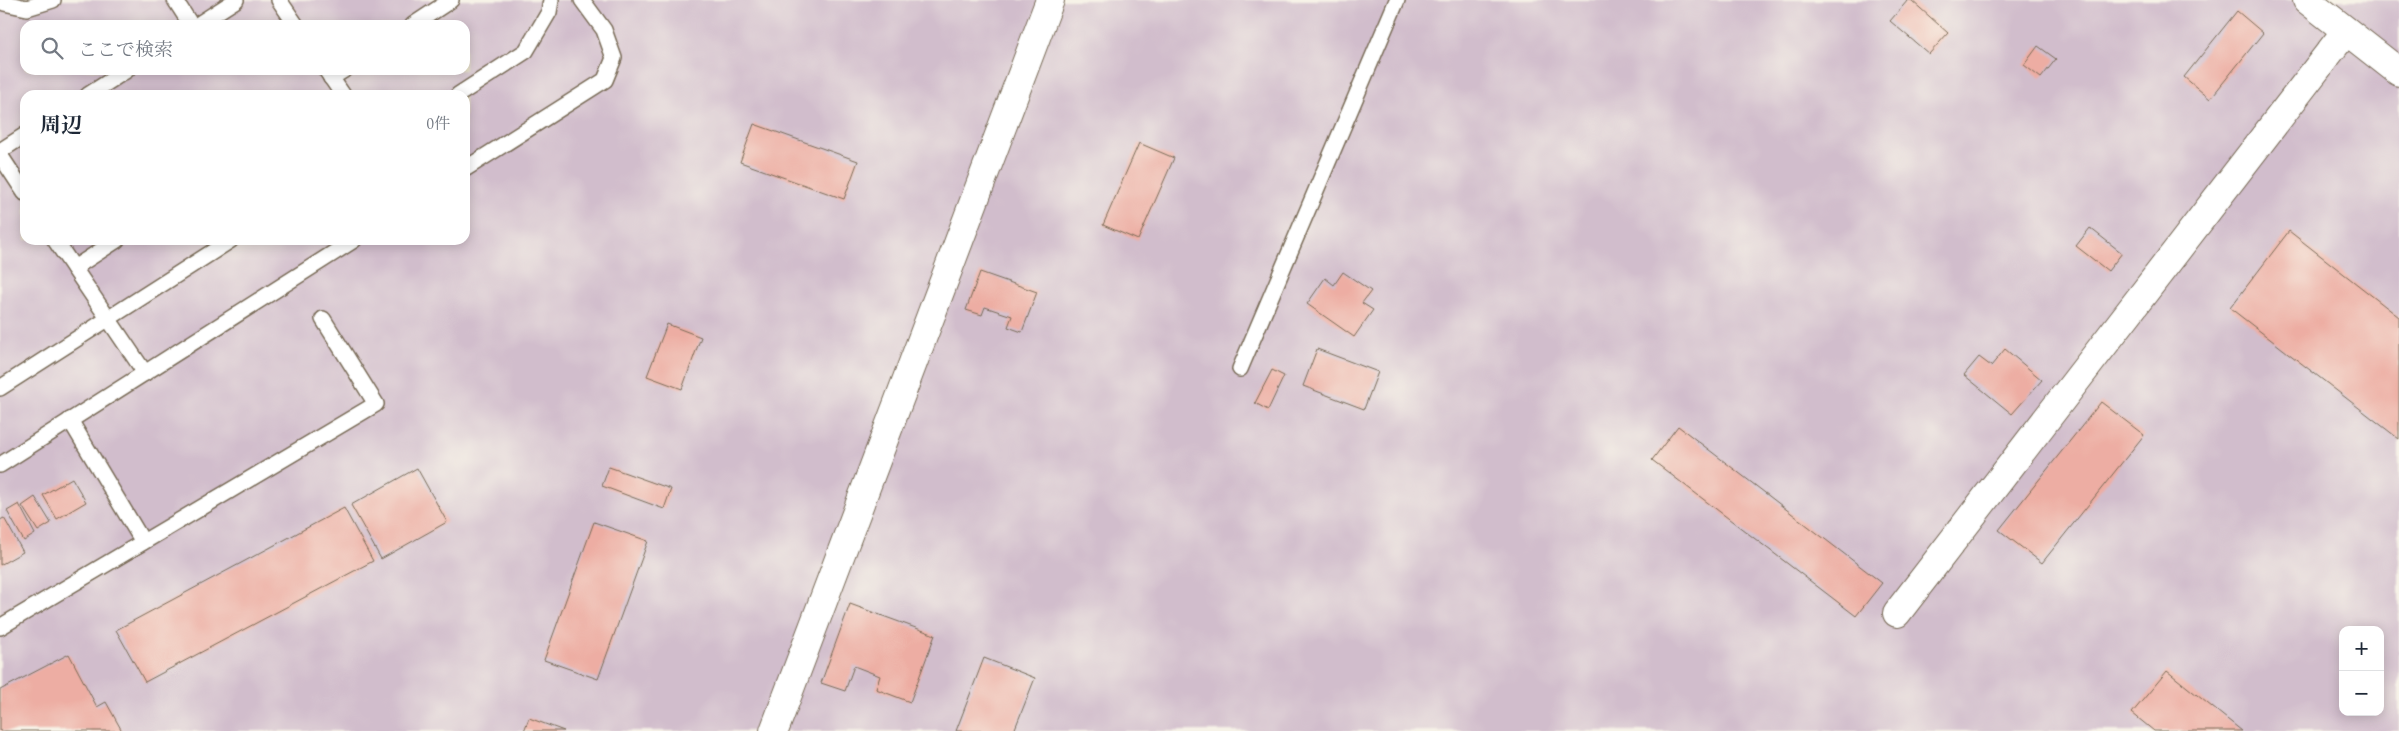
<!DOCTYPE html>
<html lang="ja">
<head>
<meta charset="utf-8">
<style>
  :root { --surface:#fff; --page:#f2f2f3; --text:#1f2937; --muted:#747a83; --line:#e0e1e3 }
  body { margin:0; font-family:"EB Garamond","Noto Serif JP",serif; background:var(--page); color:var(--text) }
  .controls { position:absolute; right:15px; bottom:15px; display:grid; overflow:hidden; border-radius:10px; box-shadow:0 2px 12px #0003 }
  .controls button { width:45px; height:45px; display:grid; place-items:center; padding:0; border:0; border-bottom:1px solid var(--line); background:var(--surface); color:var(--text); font:25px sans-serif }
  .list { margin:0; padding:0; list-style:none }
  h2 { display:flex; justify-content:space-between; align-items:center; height:65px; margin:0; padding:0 20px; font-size:21px }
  h2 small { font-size:16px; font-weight:400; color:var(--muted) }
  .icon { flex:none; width:28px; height:28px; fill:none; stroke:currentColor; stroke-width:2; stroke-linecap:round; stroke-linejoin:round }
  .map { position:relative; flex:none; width:2399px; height:731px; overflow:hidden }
  .search { position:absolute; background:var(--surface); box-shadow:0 2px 12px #0003; left:20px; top:20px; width:450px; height:55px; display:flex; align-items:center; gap:12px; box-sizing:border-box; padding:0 18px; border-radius:15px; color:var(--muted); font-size:19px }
  .panel { position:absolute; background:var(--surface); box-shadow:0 2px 12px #0003; left:20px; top:90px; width:450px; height:155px; border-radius:15px }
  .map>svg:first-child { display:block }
</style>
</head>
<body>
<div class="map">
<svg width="2399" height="731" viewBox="0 0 2399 731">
  <rect width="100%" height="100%" fill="#f7f3e8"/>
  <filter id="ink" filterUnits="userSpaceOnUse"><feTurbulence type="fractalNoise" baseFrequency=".02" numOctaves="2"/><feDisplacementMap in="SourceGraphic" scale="10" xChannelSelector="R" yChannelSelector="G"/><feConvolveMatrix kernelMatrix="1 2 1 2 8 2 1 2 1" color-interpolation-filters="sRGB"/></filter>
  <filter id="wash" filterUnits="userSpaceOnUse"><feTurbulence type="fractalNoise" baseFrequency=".0096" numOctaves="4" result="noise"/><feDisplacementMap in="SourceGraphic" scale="20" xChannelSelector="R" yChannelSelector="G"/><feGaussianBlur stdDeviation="1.12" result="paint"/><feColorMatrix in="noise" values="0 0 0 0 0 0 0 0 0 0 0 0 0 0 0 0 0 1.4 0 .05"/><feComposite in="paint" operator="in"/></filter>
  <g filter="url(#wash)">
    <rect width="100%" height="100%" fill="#e8e1be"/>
    <!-- industrial -->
    <path fill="#d1bdcc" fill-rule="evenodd" d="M0,0H2399V731H0ZM25,25H465V70H25ZM25,95H465V240H25ZM2343,630H2380V712H2343Z"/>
    <g id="blocks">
      <!-- building -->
      <g fill="#edada3">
        <polygon points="1908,0 1911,0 1948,33 1929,54 1890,21"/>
        <polygon points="2237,11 2263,33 2210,99 2184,77"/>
        <polygon points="2038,46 2056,59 2041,78 2024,65"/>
        <polygon points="754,124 858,161 844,199 740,162"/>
        <polygon points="1139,143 1174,158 1138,240 1103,225"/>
        <polygon points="2090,228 2122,253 2108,271 2076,246"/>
        <polygon points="2289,231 2399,317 2399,439 2230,308"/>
        <polygon points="980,272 1037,292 1022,332 1008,327 1012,316 985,307 982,315 966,310"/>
        <polygon points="1343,272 1371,291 1362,303 1373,310 1354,337 1307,304 1325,278 1334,285"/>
        <polygon points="667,324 701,337 682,389 647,376"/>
        <polygon points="1317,349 1378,372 1364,409 1303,386"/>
        <polygon points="2005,349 2042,380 2012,414 1964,375 1979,357 1991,366"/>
        <polygon points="1272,370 1284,376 1268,410 1255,403"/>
        <polygon points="2101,402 2144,435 2042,563 1999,530"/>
        <polygon points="1678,426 1882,583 1856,616 1652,460"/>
        <polygon points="609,467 671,489 664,509 602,486"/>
        <polygon points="417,468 447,522 381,559 351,505"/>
        <polygon points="72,478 86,502 57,519 43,495"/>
        <polygon points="35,497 51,523 38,531 22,506"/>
        <polygon points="19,504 35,534 24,541 7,511"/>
        <polygon points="344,508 373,561 145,682 116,630"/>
        <polygon points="4,518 23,552 0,565 0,520"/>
        <polygon points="594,522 648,541 598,679 544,660"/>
        <polygon points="850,604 935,635 910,702 876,689 880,676 854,666 845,691 821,683"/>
        <polygon points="69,654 97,707 106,702 122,731 0,731 0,690"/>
        <polygon points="984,658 1035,678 1014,731 956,731"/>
        <polygon points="2167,671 2242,731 2154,731 2132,713"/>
        <polygon points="529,718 564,731 524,731"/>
      </g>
    </g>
  </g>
  <g filter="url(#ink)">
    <use href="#blocks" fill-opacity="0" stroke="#786a56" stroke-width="1"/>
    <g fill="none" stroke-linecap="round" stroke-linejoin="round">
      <defs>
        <g id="lane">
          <polyline points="2,0 4,3 27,8 53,0"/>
          <polyline points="175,0 191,25"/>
          <polyline points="279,0 296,25"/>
          <polyline points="197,25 236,0"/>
          <polyline points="413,25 451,0"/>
          <polyline points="326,70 343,95"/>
          <polyline points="331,78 344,70"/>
          <polyline points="88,95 127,70"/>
          <polyline points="458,95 526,51 549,12 551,0"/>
          <polyline points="0,151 25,135"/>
          <polyline points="0,155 25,193"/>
          <polyline points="465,169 605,80 614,58 604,30 582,0"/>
          <polyline points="55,240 145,373"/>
          <polyline points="74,268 117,240"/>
          <polyline points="1240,369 1397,0"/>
          <polyline points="0,388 231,240"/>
          <polyline points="70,420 143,542"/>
          <polyline points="0,465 354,240"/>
          <polyline points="0,627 376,404 323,319"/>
        </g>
        <g id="street">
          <polyline points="2307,0 2399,72"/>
          <polyline points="1897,613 2346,31"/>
          <polyline points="774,731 1050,0"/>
        </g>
      </defs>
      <!-- lane casing -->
      <use href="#lane" stroke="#786a56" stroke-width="18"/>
      <!-- street casing -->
      <use href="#street" stroke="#786a56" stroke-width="30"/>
      <!-- lane -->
      <use href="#lane" stroke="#fff" stroke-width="15"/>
      <!-- street -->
      <use href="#street" stroke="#fff" stroke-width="28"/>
    </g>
  </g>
</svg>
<div class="controls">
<button>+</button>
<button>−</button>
</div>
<div class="search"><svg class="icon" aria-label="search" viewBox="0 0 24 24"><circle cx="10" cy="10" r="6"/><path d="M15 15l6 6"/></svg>ここで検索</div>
<section class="panel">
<h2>周辺<small>0件</small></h2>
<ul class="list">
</ul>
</section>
</div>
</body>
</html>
